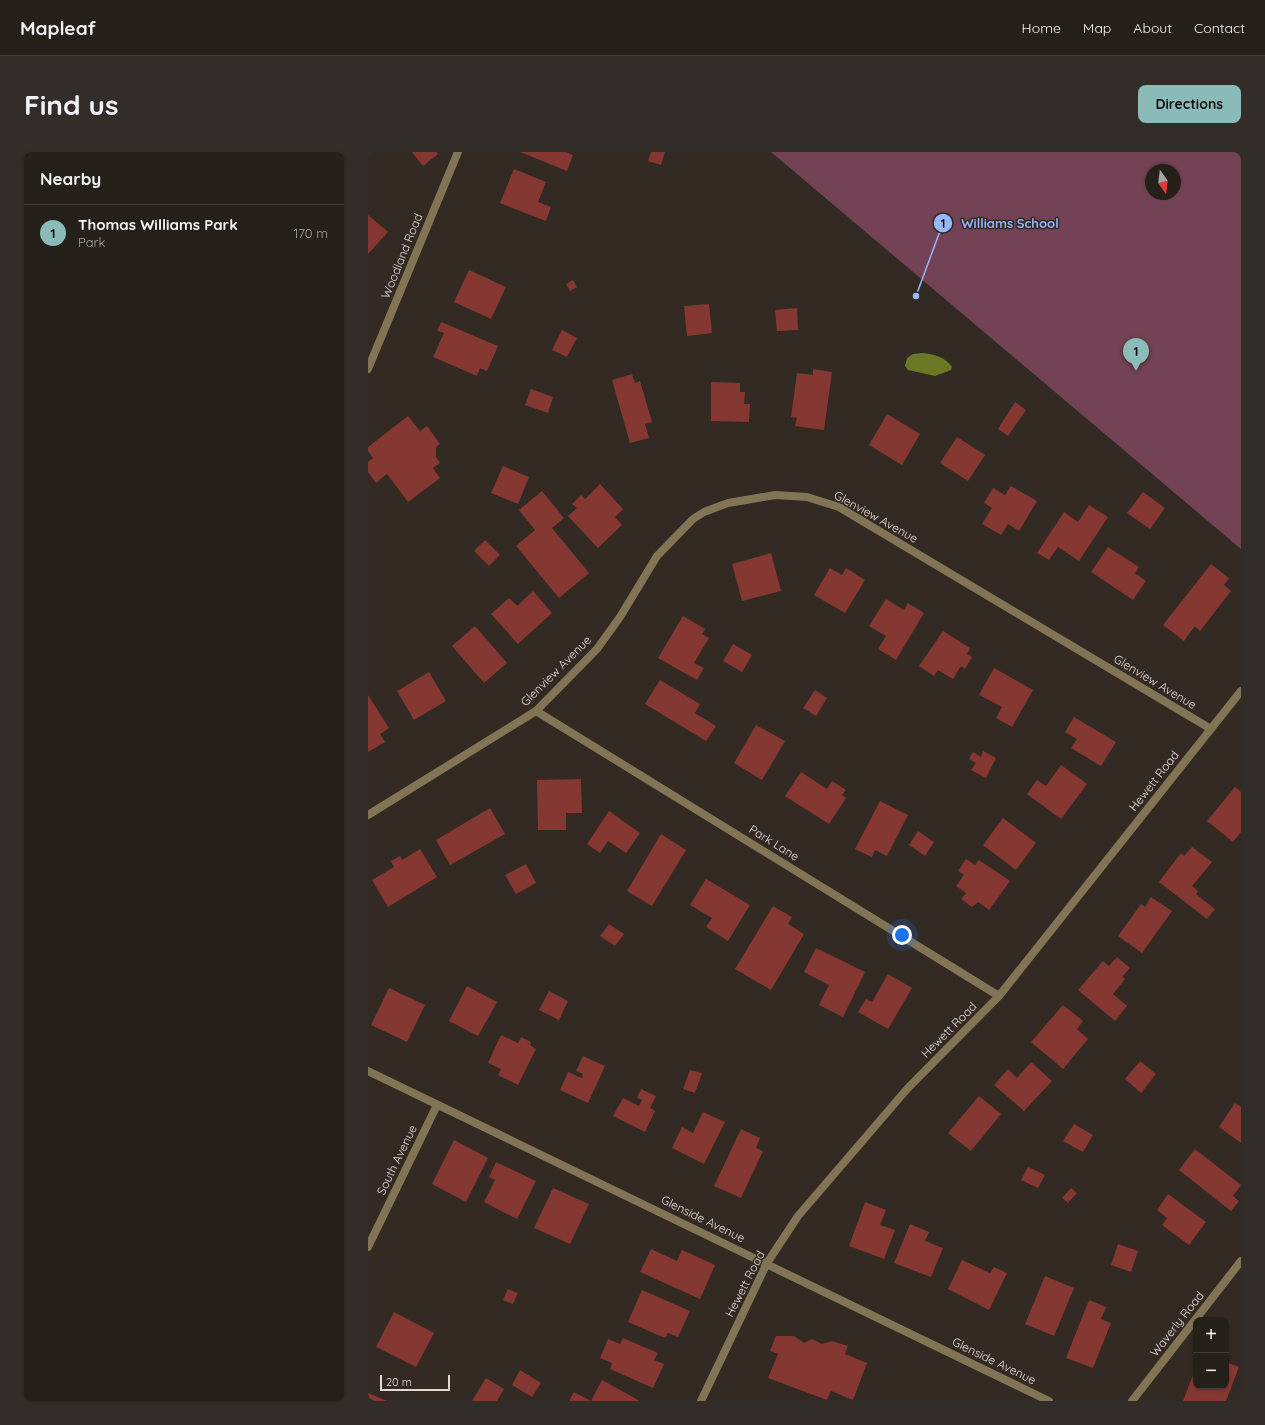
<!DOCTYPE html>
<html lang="en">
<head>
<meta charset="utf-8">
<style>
  :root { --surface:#26201b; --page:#322d28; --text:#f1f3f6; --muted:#a4a3a3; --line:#423e3a; --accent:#8bbbb9 }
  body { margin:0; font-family:Quicksand,sans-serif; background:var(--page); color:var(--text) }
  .controls { position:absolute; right:12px; bottom:12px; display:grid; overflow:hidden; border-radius:8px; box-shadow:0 1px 3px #0004 }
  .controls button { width:36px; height:36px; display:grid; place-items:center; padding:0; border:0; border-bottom:1px solid var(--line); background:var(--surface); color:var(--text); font:20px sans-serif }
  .compass { position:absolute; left:777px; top:12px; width:36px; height:36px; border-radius:50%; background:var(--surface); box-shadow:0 1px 3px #0004; rotate:166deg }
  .scale { position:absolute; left:12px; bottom:10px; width:70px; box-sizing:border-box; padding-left:4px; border:2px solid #e0dad5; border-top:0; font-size:11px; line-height:14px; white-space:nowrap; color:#e0dad5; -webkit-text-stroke:3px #332a24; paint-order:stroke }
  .you { position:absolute; left:534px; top:783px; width:14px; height:14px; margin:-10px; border:3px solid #fff; border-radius:50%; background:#1a73e8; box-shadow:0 0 0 6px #1a73e833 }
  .badge { display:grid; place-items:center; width:26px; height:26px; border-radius:50%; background:var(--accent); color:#111; font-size:13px; font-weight:700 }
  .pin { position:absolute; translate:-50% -33px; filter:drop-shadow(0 1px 2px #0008) }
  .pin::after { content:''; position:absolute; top:21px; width:14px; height:12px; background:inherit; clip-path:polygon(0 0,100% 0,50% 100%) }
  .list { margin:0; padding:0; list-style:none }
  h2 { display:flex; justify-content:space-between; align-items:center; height:52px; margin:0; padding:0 16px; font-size:17px }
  h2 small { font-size:13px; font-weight:400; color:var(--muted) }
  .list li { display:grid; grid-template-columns:26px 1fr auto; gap:12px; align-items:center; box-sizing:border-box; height:56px; padding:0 16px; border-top:1px solid var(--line) }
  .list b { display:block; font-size:15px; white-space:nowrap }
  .list p { margin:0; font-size:13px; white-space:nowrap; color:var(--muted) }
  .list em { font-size:13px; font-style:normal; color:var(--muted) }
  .map { position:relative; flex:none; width:873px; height:1249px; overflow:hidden; border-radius:8px }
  header { display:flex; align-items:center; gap:24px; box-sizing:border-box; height:56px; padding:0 20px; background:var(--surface); border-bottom:1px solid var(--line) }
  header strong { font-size:19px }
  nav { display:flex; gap:22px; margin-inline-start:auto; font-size:14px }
  .intro { display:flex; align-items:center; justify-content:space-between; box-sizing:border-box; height:96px; padding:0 24px }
  h1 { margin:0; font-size:28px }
  .button { padding:10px 18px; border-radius:8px; background:var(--accent); color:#111; font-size:14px; font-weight:700 }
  main { display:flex; gap:24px; padding:0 24px }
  aside { flex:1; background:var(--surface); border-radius:8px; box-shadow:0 1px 3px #0004 }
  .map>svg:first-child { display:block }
</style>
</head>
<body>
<header>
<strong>Mapleaf</strong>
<nav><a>Home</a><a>Map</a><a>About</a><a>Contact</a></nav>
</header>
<div class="intro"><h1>Find us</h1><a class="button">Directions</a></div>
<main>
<aside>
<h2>Nearby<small></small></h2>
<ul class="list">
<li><span class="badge">1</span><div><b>Thomas Williams Park</b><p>Park</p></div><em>170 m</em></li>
</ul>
</aside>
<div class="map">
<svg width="873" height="1249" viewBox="0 0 873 1249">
  <rect width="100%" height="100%" fill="#332a24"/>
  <!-- green -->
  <path fill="#734355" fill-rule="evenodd" d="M403,0H873V397ZM783,18H807V42H783Z"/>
  <!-- water -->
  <path fill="#6b7925" d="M554,201C566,202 577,205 584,215L583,218L567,224L540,218L537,214L539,206L545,202Z"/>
  <!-- building -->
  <g fill="#853732">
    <polygon points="44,0 69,0 70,2 55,14"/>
    <polygon points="152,0 198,0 205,3 199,19"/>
    <polygon points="283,0 297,0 293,13 280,9"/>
    <polygon points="146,17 178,30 170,50 183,55 178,69 132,51"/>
    <polygon points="0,63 20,80 0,102"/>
    <polygon points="101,118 138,135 123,167 86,150"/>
    <polygon points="205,128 209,135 202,139 198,132"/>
    <polygon points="341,152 344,181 319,184 316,154"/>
    <polygon points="429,156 430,178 409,179 407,158"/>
    <polygon points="73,170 130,194 119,219 112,216 109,224 65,205 76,181 69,179"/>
    <polygon points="194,178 209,186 199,205 184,198"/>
    <polygon points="445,217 464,220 456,278 427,274 429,266 423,265 429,221 445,223"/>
    <polygon points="264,222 267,231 272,229 284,270 277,272 281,286 262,291 244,228"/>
    <polygon points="343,230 372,231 372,240 377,240 376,252 382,252 381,270 343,269"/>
    <polygon points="163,237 185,245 180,261 157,253"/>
    <polygon points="647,250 658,258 640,284 630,277"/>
    <polygon points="519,262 552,282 534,313 501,293"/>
    <polygon points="40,264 52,279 59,274 72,292 68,295 68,305 72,311 65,316 72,326 40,350 19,322 8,331 0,320 0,310 5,306 0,299 0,295"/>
    <polygon points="589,285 617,303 600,329 572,311"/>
    <polygon points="135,314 161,325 150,352 123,341"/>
    <polygon points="232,332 255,357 247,365 254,373 230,396 200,364 209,356 204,352 213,343 217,347"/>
    <polygon points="643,334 669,349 651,379 640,372 633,383 614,372 624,356 616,351 625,336 637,343"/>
    <polygon points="174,339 196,366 184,376 221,421 191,446 148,394 167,378 151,358"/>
    <polygon points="775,340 797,356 782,377 759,361"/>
    <polygon points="721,353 740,365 711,409 690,395 681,408 669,401 696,360 710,370"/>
    <polygon points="117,388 132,403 121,414 106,399"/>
    <polygon points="740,395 771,415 767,421 778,429 765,448 723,420"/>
    <polygon points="403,401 413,439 374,449 364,412"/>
    <polygon points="843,412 861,426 856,433 863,439 832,479 827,474 816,489 795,473"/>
    <polygon points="462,416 474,423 478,416 497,428 477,461 446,443"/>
    <polygon points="165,439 184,461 150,492 123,462 141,446 149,454"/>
    <polygon points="518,447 536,458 540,451 556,461 528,508 510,497 518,484 501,474"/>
    <polygon points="315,464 337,477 334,482 341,486 326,511 336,516 329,528 290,506"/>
    <polygon points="107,474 139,511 116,531 84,494"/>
    <polygon points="575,479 602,496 599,502 604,505 597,517 593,514 585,527 570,518 566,524 551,514"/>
    <polygon points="365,492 384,503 374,520 355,509"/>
    <polygon points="626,516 665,538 644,575 628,566 634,555 611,543"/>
    <polygon points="61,520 78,549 46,568 29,539"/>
    <polygon points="292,528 332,552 327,561 348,574 338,589 277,552"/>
    <polygon points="447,538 459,546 448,564 435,556"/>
    <polygon points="0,543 21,576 12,582 17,590 0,600"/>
    <polygon points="706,565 748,590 733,614 703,596 709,587 697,580"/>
    <polygon points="388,573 417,589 394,628 366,611"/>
    <polygon points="615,599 628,606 618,626 603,618 608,611 601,607 605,600 613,605"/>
    <polygon points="693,613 719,632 693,667 659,642 669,628 678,634"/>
    <polygon points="433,620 459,637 464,629 478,638 474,643 478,646 461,672 417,644"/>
    <polygon points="213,627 214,661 198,661 198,678 170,678 169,628"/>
    <polygon points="867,635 873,640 873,680 865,690 839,669"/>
    <polygon points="512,649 540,663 519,704 507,698 504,705 487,697"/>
    <polygon points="122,656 137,682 82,713 68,688"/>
    <polygon points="241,659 272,681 258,701 240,689 232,701 219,692"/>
    <polygon points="635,666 668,691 648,718 615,693"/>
    <polygon points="550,679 566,690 557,704 541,693"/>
    <polygon points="293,682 318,698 284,754 259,739"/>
    <polygon points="824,695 844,710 824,734 830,739 828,742 847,757 839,767 791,730 813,701 816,704"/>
    <polygon points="52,697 69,725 20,755 4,728 26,715 23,709 32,704 34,708"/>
    <polygon points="598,707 607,713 611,708 642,729 621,758 610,750 604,755 593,747 598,741 588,734 596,723 590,719"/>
    <polygon points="158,712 168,731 148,742 137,723"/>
    <polygon points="338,727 382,753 360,789 338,775 344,766 322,753"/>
    <polygon points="783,745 804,759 774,801 750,784 773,752 777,755"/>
    <polygon points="405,754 424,765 420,772 436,782 403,838 367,817"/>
    <polygon points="241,772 256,782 247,794 232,784"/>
    <polygon points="448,796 497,820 475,865 451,853 461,833 436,820"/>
    <polygon points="749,805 762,816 754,825 757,827 745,842 759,854 747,869 710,838 735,809 741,814"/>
    <polygon points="520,822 544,836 520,877 490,860 498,847 504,850"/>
    <polygon points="99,834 129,850 110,884 81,869"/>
    <polygon points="21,836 57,853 39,890 3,873"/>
    <polygon points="181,839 200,849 191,868 171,858"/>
    <polygon points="695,853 715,869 709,877 720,887 695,917 663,890"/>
    <polygon points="133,883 150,891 153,885 163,890 162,893 168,897 150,933 130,923 133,917 120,911"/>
    <polygon points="215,904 237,914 220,951 192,938 200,920 214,926 215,922 208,919"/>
    <polygon points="772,909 788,922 773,941 757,927"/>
    <polygon points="663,910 684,929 656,959 626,933 640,917 649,926"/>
    <polygon points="322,918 334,921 327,941 315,937"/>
    <polygon points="273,937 288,944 282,956 287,959 277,980 245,964 255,946 271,954 274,948 269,946"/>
    <polygon points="611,944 633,962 603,999 580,981"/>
    <polygon points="867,951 873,955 873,991 851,975"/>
    <polygon points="335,960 357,970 336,1012 304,996 314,975 325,981"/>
    <polygon points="706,972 725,983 715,1000 695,989"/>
    <polygon points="373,977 392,986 388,996 395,999 373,1046 346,1034"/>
    <polygon points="86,988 120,1006 98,1050 64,1032"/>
    <polygon points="827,997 873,1033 865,1044 871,1049 863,1059 811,1018"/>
    <polygon points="128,1010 168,1029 149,1067 116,1050 127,1028 121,1025"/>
    <polygon points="660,1015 677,1023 670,1036 653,1028"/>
    <polygon points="185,1036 221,1052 202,1092 166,1076"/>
    <polygon points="703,1036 709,1041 700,1051 694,1046"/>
    <polygon points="800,1042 838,1070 821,1093 794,1073 799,1066 789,1058"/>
    <polygon points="497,1050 518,1058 512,1073 527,1078 516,1107 481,1094"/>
    <polygon points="542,1072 561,1080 557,1089 575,1096 563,1125 526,1111"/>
    <polygon points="750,1092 770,1099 763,1120 743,1113"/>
    <polygon points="283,1097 309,1109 314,1098 347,1113 332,1147 272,1120"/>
    <polygon points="594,1108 622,1121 626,1115 639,1121 621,1158 580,1137"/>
    <polygon points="677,1124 706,1136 686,1184 657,1172"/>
    <polygon points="140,1137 150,1141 145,1152 135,1148"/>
    <polygon points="274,1138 322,1159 310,1185 300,1181 297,1186 260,1170"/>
    <polygon points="721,1148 738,1155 733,1167 743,1171 725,1216 698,1206"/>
    <polygon points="26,1160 66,1181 48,1215 8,1195"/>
    <polygon points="408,1184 426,1184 436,1191 444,1187 454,1192 464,1189 480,1194 477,1202 499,1211 485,1248 463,1239 459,1248 400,1226 410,1202 402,1199"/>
    <polygon points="255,1186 290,1201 286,1208 296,1212 285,1236 242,1217 244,1211 232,1206 240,1187 252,1192"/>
    <polygon points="858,1210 871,1215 858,1249 815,1249 828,1215 828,1234 858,1234"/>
    <polygon points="152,1218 173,1231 164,1245 144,1233"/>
    <polygon points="118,1226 136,1237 129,1249 104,1249"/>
    <polygon points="234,1228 272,1249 201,1249 206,1240 223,1249"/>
    <polygon points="0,1241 19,1249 0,1249"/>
  </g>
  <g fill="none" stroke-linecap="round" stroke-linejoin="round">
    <!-- minor -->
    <g stroke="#827555" stroke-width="8">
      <polyline points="0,217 90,0"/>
      <polyline points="168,559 631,844"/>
      <polyline points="0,663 168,559 229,497 252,465 289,404 325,367 336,360 360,351 407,343 439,345 471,355 843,577"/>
      <polyline points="0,919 681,1249"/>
      <polyline points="0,1095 69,953"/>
      <polyline points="333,1249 399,1111 430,1064 539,937 631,844 873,539"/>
      <polyline points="764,1249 873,1109"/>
    </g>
  </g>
  <g text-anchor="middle" stroke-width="3" stroke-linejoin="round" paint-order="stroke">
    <!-- street labels -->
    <g font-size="12" fill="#e0dad5" stroke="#332a24">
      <text transform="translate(34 104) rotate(-68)" y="4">Woodland Road</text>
      <text transform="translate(508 365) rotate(29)" y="4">Glenview Avenue</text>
      <text transform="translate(188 519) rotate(-45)" y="4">Glenview Avenue</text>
      <text transform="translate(787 530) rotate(31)" y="4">Glenview Avenue</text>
      <text transform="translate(786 629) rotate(-52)" y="4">Hewett Road</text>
      <text transform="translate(406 691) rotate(32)" y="4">Park Lane</text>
      <text transform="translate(581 878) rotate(-45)" y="4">Hewett Road</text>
      <text transform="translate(29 1008) rotate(-64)" y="4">South Avenue</text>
      <text transform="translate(335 1067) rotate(26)" y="4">Glenside Avenue</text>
      <text transform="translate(377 1132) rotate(-63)" y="4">Hewett Road</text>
      <text transform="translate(809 1172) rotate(-52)" y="4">Waverly Road</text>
      <text transform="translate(626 1209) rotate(26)" y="4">Glenside Avenue</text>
    </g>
  </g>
  <!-- callouts -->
  <path fill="none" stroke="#94b7fd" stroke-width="1.5" d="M548 144L575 71"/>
  <g fill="#94b7fd" stroke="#332a24" stroke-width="1.5">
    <circle cx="548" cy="144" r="4"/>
    <circle cx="575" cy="71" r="10"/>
  </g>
  <g font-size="12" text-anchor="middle" font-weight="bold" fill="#111">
    <text x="575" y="76">1</text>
  </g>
  <g font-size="13" text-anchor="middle" font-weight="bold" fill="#94b7fd" stroke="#332a24" stroke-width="3" stroke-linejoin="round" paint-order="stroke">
    <text x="642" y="76">Williams School</text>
  </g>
</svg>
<div class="controls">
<button>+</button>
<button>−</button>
</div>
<svg class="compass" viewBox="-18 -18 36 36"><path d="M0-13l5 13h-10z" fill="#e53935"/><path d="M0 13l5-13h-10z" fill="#a4a3a3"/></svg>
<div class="scale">20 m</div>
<div class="you"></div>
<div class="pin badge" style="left:768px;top:219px">1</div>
</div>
</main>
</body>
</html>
